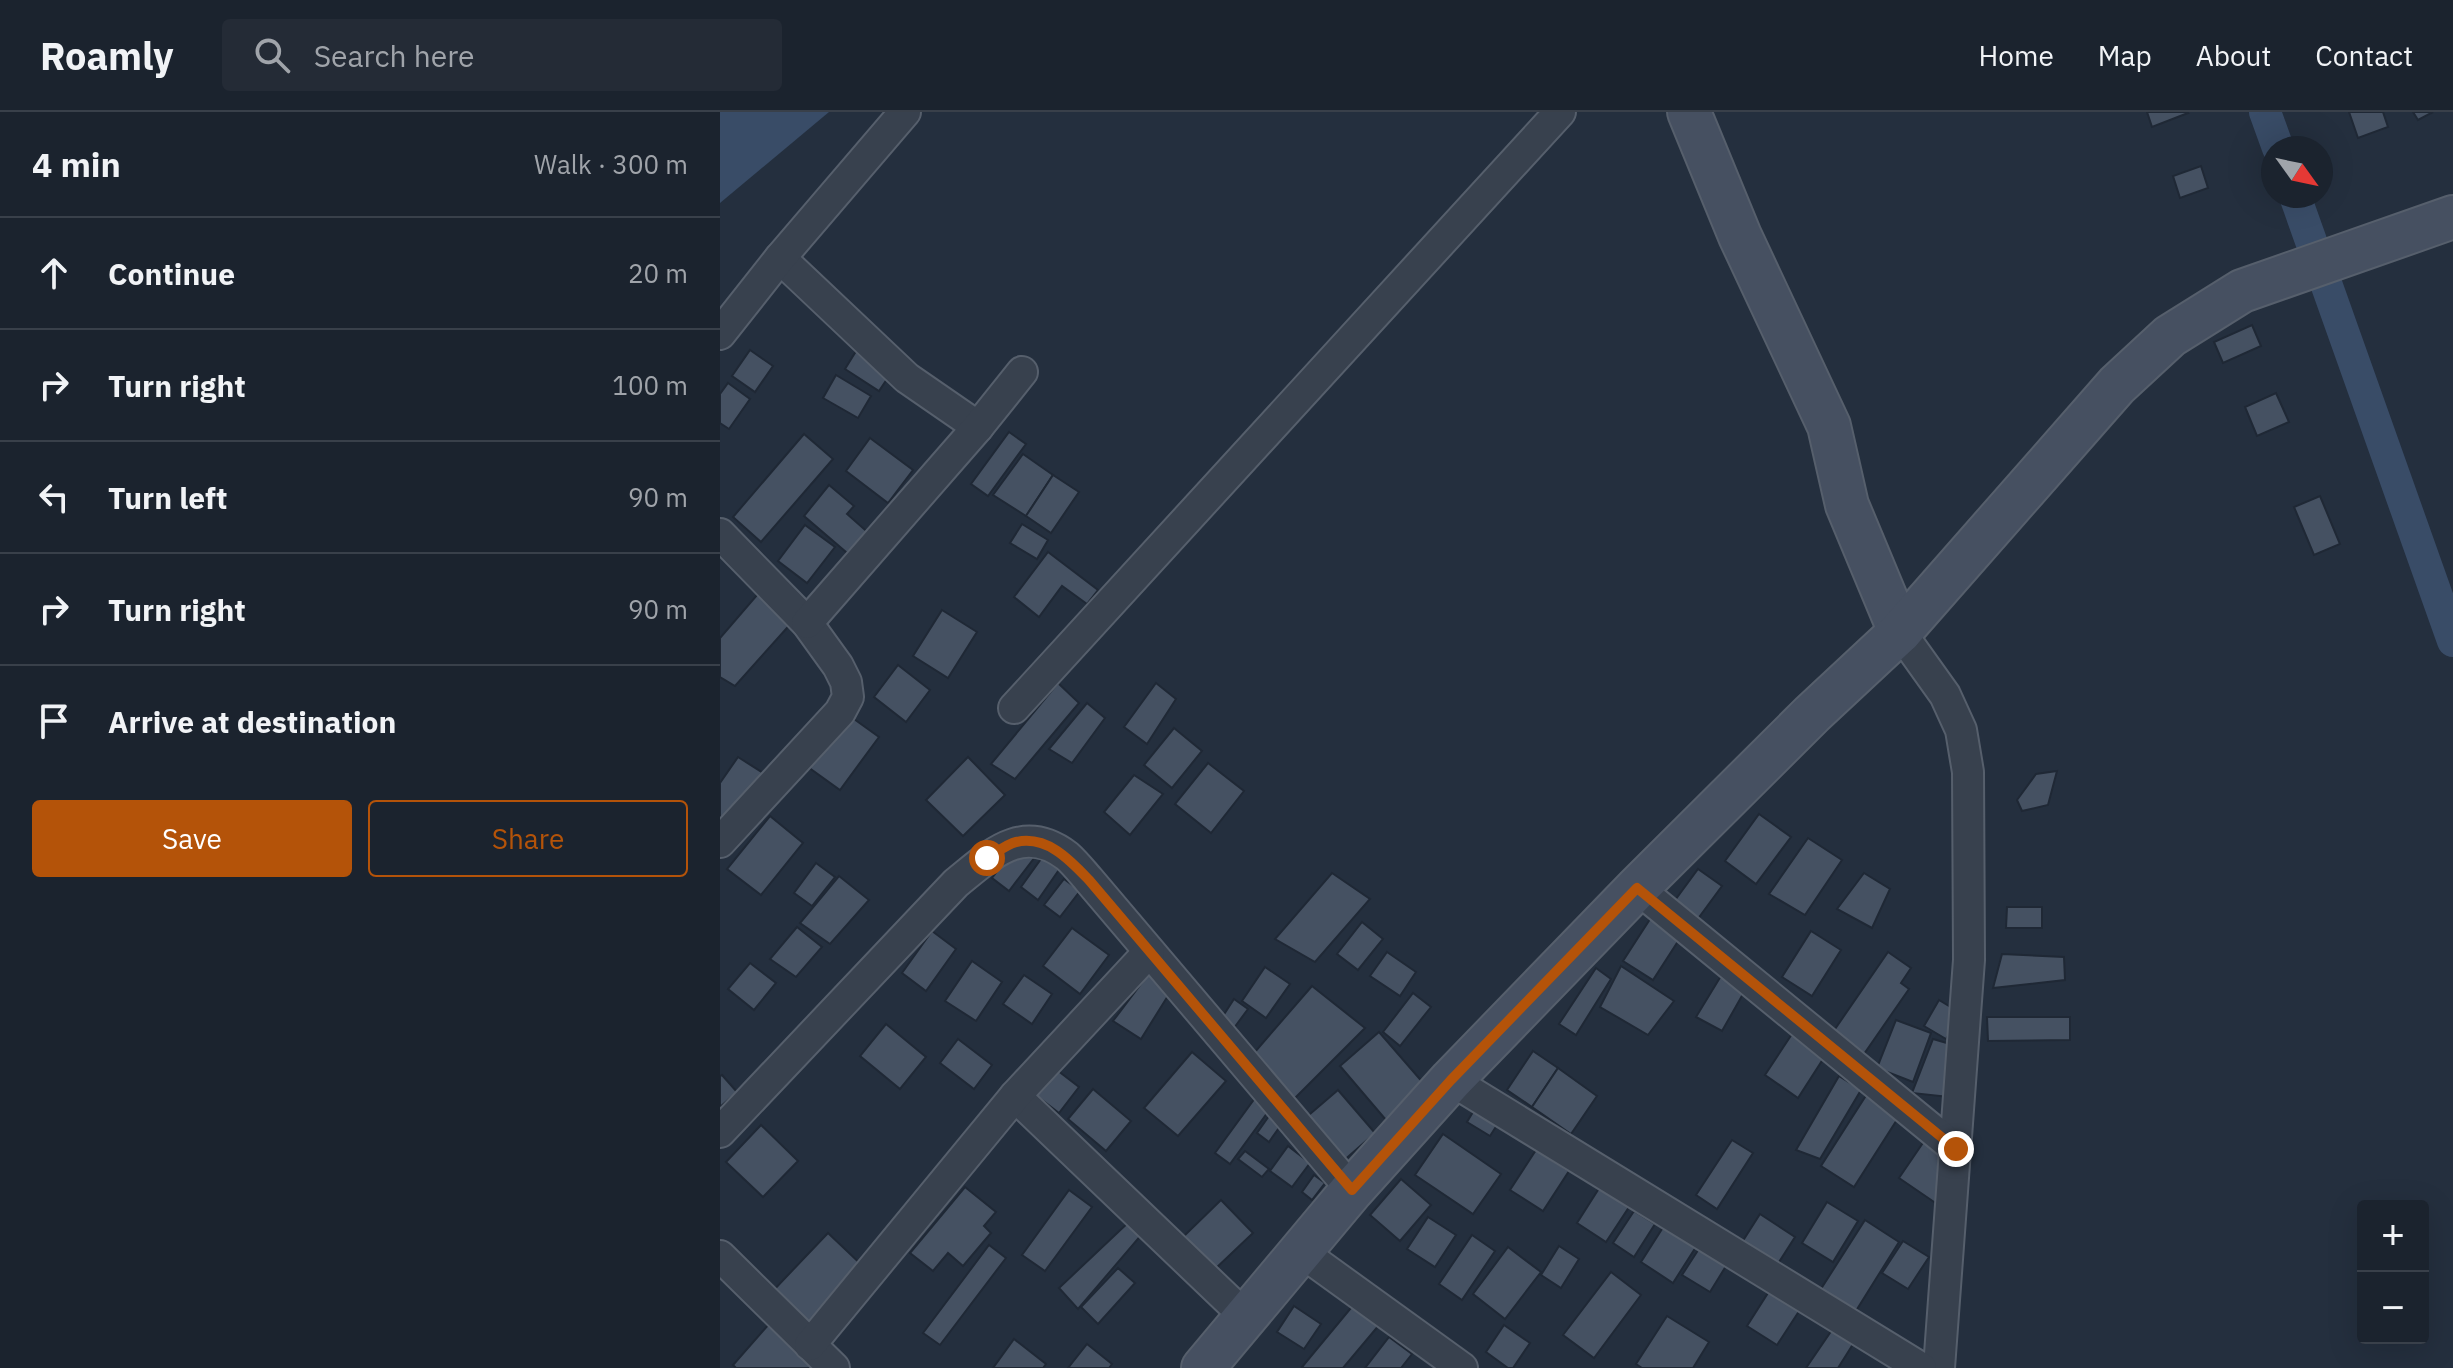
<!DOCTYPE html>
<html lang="en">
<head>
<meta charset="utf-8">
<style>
  :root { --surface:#1b232e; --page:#242b36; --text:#f1f3f6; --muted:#a0a4aa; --line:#39404a; --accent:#b45309 }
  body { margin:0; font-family:"IBM Plex Sans",sans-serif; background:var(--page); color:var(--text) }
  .controls { position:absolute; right:24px; bottom:24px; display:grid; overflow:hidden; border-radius:8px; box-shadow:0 8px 32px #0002 }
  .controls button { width:72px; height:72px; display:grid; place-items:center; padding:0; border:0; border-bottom:2px solid var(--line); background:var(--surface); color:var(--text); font:40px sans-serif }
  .compass { position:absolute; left:1541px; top:24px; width:72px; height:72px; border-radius:50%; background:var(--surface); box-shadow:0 8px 32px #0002; rotate:123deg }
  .stop { position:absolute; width:24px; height:24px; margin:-18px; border:6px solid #b45309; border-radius:50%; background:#fff }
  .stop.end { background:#b45309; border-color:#fff; box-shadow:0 2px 8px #0008 }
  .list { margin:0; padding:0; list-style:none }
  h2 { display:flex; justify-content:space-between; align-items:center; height:104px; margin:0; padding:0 32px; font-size:34px }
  h2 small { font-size:26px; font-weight:400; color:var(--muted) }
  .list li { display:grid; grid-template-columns:52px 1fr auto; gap:24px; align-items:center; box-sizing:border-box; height:112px; padding:0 32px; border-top:2px solid var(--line) }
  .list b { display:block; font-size:30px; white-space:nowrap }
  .list em { font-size:26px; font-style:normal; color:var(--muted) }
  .actions { display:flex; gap:16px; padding:24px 32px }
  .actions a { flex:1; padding:18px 0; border:2px solid var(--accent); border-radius:8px; text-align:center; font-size:28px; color:var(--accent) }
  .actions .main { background:var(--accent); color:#fff }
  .icon { flex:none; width:44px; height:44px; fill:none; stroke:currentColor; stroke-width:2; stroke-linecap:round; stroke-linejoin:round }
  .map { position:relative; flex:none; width:1733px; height:1256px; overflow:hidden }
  header { display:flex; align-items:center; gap:48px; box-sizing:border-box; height:112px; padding:0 40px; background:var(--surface); border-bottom:2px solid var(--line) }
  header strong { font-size:38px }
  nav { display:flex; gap:44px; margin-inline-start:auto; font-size:28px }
  .search { width:560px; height:72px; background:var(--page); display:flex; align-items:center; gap:20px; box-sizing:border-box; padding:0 28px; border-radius:8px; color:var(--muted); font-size:30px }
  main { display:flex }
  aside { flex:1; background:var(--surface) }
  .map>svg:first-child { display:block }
</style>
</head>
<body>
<header>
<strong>Roamly</strong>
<div class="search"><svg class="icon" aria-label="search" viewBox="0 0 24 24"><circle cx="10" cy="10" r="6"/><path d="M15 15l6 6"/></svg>Search here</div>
<nav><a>Home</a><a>Map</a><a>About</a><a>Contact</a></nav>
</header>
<main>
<aside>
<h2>4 min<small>Walk · 300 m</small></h2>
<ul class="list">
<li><svg class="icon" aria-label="ahead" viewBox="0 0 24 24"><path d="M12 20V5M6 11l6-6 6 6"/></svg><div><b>Continue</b></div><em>20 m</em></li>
<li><svg class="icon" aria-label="right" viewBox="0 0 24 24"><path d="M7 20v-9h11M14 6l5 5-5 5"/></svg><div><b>Turn right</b></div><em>100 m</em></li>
<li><svg class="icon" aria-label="left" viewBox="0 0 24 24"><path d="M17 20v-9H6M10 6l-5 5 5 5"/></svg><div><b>Turn left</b></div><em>90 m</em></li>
<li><svg class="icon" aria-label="right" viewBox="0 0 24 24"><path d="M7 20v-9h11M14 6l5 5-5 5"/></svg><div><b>Turn right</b></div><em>90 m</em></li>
<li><svg class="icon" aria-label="arrive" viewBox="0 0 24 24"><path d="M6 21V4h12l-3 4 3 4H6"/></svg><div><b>Arrive at destination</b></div></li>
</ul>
<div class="actions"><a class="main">Save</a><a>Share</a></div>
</aside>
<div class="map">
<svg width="1733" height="1256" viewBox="0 0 1733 1256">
  <rect width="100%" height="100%" fill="#242f3e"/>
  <!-- water -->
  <polygon fill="#394c67" points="0,0 109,0 0,91"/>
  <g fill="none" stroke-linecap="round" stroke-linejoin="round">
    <!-- canal -->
    <g stroke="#394c67" stroke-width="32">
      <polyline points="1545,0 1558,36"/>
      <polyline points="1575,84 1733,529"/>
    </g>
  </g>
  <!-- building -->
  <g fill="#455162" stroke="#1f2835" stroke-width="2">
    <polygon points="1427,0 1467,0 1468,1 1432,15"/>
    <polygon points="1629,0 1663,0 1668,15 1638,26"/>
    <polygon points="1693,0 1713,0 1698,8"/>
    <polygon points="1481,54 1488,76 1460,86 1453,64"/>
    <polygon points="1532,213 1541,234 1503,251 1494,230"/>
    <polygon points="138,236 173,258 159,279 125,257"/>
    <polygon points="30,238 53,254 35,280 12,264"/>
    <polygon points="116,263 151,284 138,306 103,286"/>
    <polygon points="8,271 30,287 9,317 0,311 0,282"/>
    <polygon points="1556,281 1569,310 1537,324 1525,295"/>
    <polygon points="289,320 306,332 268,384 251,372"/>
    <polygon points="84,322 113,347 41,430 13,405"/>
    <polygon points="150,326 193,358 168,391 126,359"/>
    <polygon points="303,342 333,363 306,404 273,383"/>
    <polygon points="333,363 359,380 331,421 306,404"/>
    <polygon points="109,373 134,394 127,402 152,424 133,446 84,404"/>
    <polygon points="1600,384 1620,432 1594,443 1574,395"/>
    <polygon points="302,412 328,428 317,447 290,431"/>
    <polygon points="85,413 115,435 87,471 58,449"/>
    <polygon points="328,440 378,478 367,492 342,474 319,505 294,485"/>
    <polygon points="44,475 75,507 15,574 0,565 0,526"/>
    <polygon points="222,498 257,520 228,566 193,544"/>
    <polygon points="178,553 210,578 186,610 154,585"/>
    <polygon points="338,571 359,591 295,667 271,652"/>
    <polygon points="436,571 456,587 427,632 404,615"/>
    <polygon points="367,591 385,606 352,651 329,637"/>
    <polygon points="127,602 159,625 120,678 88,655"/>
    <polygon points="454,616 482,639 452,676 424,653"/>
    <polygon points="18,645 51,666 0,723 0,671"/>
    <polygon points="248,645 285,683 243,724 206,688"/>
    <polygon points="488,651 524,679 491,721 455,692"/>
    <polygon points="1337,659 1328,693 1302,699 1297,688 1316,662"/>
    <polygon points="414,663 443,682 410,723 384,700"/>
    <polygon points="1039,702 1071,725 1036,772 1005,749"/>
    <polygon points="50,704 83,731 41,783 7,757"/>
    <polygon points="1088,726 1122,748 1085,803 1049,782"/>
    <polygon points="294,737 318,741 289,779 272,766"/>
    <polygon points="326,740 343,752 318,788 301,775"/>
    <polygon points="96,751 115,765 92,794 74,781"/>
    <polygon points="978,757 1002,774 977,808 953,791"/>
    <polygon points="612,761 650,787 595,850 555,827"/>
    <polygon points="1144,761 1170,777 1152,816 1117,797"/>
    <polygon points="119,764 149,788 110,832 80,811"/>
    <polygon points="344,767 360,779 340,805 324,793"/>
    <polygon points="1287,795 1322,795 1322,816 1286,816"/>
    <polygon points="934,801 964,820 933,868 903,849"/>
    <polygon points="642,810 663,827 638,858 617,842"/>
    <polygon points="77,815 102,835 76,865 50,847"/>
    <polygon points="352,816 389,843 360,882 323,854"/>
    <polygon points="212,819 236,837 206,879 182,861"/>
    <polygon points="1091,819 1121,838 1092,884 1062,865"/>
    <polygon points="667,840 696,860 680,884 650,864"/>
    <polygon points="1168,840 1191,856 1181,871 1189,877 1144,942 1113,920"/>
    <polygon points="1282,842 1344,845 1345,868 1273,876"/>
    <polygon points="252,849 282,870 256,909 225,889"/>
    <polygon points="30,851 56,871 34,898 8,877"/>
    <polygon points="901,854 954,889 928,923 880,895"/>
    <polygon points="545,855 570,872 546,906 522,889"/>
    <polygon points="876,856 891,867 856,923 839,912"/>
    <polygon points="1004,859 1027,875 1002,919 976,905"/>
    <polygon points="430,860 451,879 421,927 393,909"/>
    <polygon points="304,863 332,882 312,912 283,892"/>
    <polygon points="592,874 645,916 569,992 534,941"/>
    <polygon points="693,881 711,895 680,934 663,920"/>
    <polygon points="514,887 528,897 514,916 501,907"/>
    <polygon points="1219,888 1242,902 1226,927 1204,914"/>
    <polygon points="1267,905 1350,905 1350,928 1268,929"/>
    <polygon points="1176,908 1211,921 1193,970 1157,956"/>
    <polygon points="166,912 206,945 180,977 140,944"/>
    <polygon points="659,920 705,973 666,1008 620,954"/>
    <polygon points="1072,922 1105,944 1078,986 1045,963"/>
    <polygon points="238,927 272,953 254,977 220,951"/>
    <polygon points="1213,927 1237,934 1229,985 1192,981"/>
    <polygon points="813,939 838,956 812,995 787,978"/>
    <polygon points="472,940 506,969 458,1024 424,996"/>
    <polygon points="333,955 359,975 339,1001 313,981"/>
    <polygon points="838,956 877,984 851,1022 812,995"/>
    <polygon points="2,963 17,980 0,995 0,964"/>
    <polygon points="1119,964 1141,978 1100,1047 1076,1038"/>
    <polygon points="373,977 411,1009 386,1039 348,1007"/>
    <polygon points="618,978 655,1021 621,1051 583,1008"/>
    <polygon points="538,982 553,993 510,1052 495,1041"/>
    <polygon points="1147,982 1180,1003 1134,1075 1101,1054"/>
    <polygon points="756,995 779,1010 770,1024 747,1010"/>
    <polygon points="549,1004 561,1013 549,1030 537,1021"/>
    <polygon points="41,1013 78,1049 43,1085 6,1050"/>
    <polygon points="723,1022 781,1062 753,1102 695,1063"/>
    <polygon points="1209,1022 1233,1038 1217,1092 1179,1066"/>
    <polygon points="1012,1028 1033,1041 997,1097 976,1083"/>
    <polygon points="568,1034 590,1051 572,1075 550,1059"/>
    <polygon points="816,1038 849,1059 823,1099 790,1078"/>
    <polygon points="525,1039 549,1057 542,1065 518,1047"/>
    <polygon points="594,1063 605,1071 592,1088 582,1080"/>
    <polygon points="681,1067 711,1093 680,1129 650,1103"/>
    <polygon points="885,1067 915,1086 886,1130 857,1111"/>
    <polygon points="245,1075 276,1100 264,1114 271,1121 243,1154 228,1141 213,1159 190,1141"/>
    <polygon points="349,1078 372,1095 325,1159 302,1143"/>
    <polygon points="501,1088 533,1121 494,1158 463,1125"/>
    <polygon points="1107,1090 1138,1109 1113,1150 1082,1131"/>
    <polygon points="914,1099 935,1112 914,1145 893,1131"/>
    <polygon points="1040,1102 1075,1125 1054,1158 1019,1135"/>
    <polygon points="708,1105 736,1123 715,1155 687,1137"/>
    <polygon points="949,1106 981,1127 953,1171 921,1150"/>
    <polygon points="412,1107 423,1121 358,1197 339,1176"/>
    <polygon points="1145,1108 1179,1130 1134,1202 1099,1180"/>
    <polygon points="108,1121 147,1158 89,1219 50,1182"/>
    <polygon points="752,1123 775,1139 742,1188 719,1172"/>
    <polygon points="984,1129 1011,1146 990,1180 962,1163"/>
    <polygon points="1183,1129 1209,1145 1188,1177 1162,1161"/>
    <polygon points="269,1133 286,1146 220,1233 203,1221"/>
    <polygon points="839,1134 859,1147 841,1176 821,1163"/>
    <polygon points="788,1135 821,1160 785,1207 753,1182"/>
    <polygon points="398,1156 415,1171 378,1212 361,1195"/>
    <polygon points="891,1160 921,1183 874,1246 843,1223"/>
    <polygon points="1055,1170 1085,1190 1057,1233 1027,1214"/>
    <polygon points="640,1185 665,1206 623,1256 584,1256 582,1255"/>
    <polygon points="574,1194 601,1212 584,1237 557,1220"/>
    <polygon points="947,1204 989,1230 973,1256 922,1256 916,1252"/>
    <polygon points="49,1212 99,1256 16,1256 13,1253"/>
    <polygon points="784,1213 810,1231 793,1256 788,1256 766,1240"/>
    <polygon points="1114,1215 1135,1229 1118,1256 1086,1256"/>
    <polygon points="669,1225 692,1242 681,1256 645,1256"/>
    <polygon points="294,1227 326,1252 323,1256 273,1256"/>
    <polygon points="367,1232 392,1252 389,1256 348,1256"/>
  </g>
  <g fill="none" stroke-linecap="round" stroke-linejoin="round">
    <defs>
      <g id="street">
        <polyline points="60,146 187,266 258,315"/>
        <polyline points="0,222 60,146 185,0"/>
        <polyline points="0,422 87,511 118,554 126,570 128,585 120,600 0,730"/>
        <polyline points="87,511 258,315 302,260"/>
        <polyline points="1180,520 1225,583 1241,618 1248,660 1249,848 1219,1256"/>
        <polyline points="294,596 840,0"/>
        <polyline points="917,776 1236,1037"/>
        <polyline points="731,968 1201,1256"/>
        <polyline points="295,984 525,1204"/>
        <path d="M0,1020L236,771C271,743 302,710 347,744C355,751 362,760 369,768L632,1078"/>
        <polyline points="580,1139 742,1256"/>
        <polyline points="0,1144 114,1256"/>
        <polyline points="90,1233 295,984 429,840"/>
      </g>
      <g id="secondary">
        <polyline points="969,0 1020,124 1109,314 1127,393 1180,520"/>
        <polyline points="483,1256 632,1078 731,968 917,776 1092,602 1180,520 1397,273 1450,224 1522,179 1733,105"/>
      </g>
    </defs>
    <!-- street casing -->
    <use href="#street" stroke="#565f6c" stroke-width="34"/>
    <!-- secondary casing -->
    <use href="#secondary" stroke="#565f6c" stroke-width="46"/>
    <!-- street -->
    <use href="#street" stroke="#38414e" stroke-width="30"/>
    <!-- secondary -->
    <use href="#secondary" stroke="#465061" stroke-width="42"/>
  </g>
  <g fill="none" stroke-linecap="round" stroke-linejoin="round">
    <!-- route -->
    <path stroke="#b45309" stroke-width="10" d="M267,746C276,741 287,732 296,730C327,723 350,748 369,768L632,1078L731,968L917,776L1236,1037"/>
  </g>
</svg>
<div class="controls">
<button>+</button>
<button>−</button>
</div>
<svg class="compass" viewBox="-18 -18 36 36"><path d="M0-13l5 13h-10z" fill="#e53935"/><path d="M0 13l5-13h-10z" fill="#a0a4aa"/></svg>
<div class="stop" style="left:267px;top:746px"></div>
<div class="stop end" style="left:1236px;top:1037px"></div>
</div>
</main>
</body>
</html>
